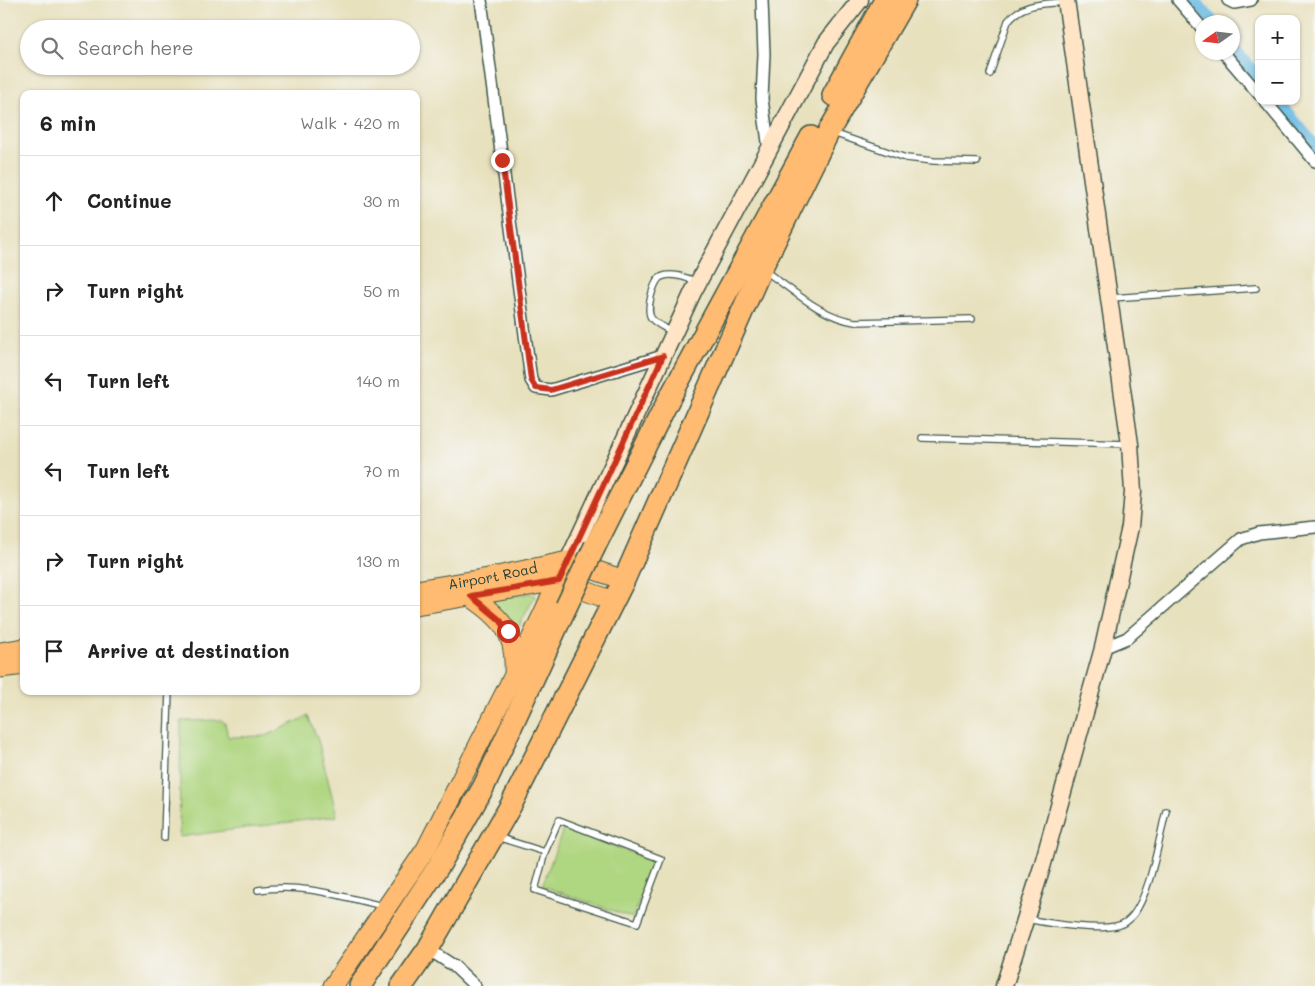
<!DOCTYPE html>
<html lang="en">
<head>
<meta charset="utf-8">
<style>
  :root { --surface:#fff; --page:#f6f6f6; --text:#222; --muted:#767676; --line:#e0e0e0 }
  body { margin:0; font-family:Mali,sans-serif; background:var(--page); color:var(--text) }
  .controls { position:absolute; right:15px; top:15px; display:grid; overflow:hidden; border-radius:10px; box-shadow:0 1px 4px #0004 }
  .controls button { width:45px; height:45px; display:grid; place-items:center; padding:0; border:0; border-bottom:1px solid var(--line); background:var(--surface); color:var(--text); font:25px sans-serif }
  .compass { position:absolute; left:1195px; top:15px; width:45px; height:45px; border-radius:50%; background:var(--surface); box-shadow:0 1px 4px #0004; rotate:256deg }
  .stop { position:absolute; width:15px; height:15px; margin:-11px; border:4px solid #c8321e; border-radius:50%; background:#fff }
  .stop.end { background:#c8321e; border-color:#fff; box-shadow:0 1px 5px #0008 }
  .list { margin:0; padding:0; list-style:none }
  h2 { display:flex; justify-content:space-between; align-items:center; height:65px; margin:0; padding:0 20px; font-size:21px }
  h2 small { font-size:16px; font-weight:400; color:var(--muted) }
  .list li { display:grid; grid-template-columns:32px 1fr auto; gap:15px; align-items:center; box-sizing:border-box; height:90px; padding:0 20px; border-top:1px solid var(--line) }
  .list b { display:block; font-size:19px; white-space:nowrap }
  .list em { font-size:16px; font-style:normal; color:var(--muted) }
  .icon { flex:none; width:28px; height:28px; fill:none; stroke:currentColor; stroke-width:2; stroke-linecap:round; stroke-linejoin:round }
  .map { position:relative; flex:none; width:1315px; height:986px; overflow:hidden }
  .search { position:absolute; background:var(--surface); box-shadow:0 1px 4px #0004; left:20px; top:20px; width:400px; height:55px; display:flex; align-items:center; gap:12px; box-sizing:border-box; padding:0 18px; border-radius:28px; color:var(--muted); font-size:19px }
  .panel { position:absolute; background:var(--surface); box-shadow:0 1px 4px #0004; left:20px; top:90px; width:400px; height:605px; border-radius:10px }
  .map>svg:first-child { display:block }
</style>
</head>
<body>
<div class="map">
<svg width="1315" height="986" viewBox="0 0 1315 986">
  <rect width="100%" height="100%" fill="#f6f6f2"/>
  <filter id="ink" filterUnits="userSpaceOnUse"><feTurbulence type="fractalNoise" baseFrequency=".02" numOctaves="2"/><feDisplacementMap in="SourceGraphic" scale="10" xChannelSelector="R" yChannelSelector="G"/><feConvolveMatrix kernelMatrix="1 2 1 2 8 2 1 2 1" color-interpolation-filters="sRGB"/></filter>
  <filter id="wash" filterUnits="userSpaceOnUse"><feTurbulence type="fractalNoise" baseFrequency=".0096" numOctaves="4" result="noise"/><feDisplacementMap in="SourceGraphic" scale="20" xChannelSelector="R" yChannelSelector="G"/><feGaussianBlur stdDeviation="1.12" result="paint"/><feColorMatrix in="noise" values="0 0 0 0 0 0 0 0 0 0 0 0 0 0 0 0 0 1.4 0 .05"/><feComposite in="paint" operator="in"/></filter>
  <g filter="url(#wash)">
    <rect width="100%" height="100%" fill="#e8e1be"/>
    <!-- green -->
    <g fill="#afd680" stroke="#678a5a">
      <polygon points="532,593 535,596 517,630 494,605 495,599"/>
      <polygon points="308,716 318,740 337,816 179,837 181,721 221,720 225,723 228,737 266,736"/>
      <polygon points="564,827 654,861 633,918 542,886"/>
    </g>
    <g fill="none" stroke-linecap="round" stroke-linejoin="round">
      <!-- canal -->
      <g stroke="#68bae4" stroke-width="12">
        <polyline points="1194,0 1213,22"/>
        <polyline points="1232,47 1259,78"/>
        <polyline points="1278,101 1315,146"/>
      </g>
    </g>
  </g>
  <g filter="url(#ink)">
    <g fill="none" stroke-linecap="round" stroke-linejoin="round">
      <defs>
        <g id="lane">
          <path d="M990,74L1008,21C1022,3 1043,4 1064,2"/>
          <polyline points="833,133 906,158 934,161 977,162"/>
          <path d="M765,271C793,290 821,317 855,322L972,319"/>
          <polyline points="1111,298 1256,288"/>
          <path d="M672,332C666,328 657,325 652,319C645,312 653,281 661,277C672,272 686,278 696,281"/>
          <polyline points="922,438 1128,444"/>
          <polyline points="497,837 545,852 559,820 661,859 637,923 535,890 545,852"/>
          <polyline points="164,838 169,691"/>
          <path d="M258,890C303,883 339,896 383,906"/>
          <path d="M1027,919C1047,923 1110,934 1126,922C1149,906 1159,838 1166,811"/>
        </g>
        <g id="street">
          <polyline points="481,0 531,380 536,388 551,390 663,356"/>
          <polyline points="762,0 764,54 762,99 769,149"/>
          <polyline points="1178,0 1202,28"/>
          <polyline points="1228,0 1234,3 1251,0"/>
          <polyline points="1223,52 1259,94"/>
          <polyline points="1265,101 1315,161"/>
          <polyline points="1103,648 1127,638 1241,539 1259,533 1315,527"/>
          <polyline points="428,949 454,966 475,986"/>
        </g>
        <g id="secondary">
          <polyline points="568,561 693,292 826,43 860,0"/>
          <polyline points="1004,986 1042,867 1103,648 1130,527 1133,492 1130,444 1066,0"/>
        </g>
        <g id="primary">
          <path id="s1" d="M416,590L488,578L568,561L624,580"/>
          <path d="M471,597C501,617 516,633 514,670"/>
          <polyline points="416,605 559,581 613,601"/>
          <polyline points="0,652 24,648"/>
          <polyline points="0,668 24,665"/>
          <polyline points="333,986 426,849 513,677 568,561"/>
        </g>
        <g id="highway">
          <polyline points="833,95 885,0"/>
          <polyline points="595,546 669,399 811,137"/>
          <polyline points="360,986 440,864 484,786 566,607"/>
          <polyline points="402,986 428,949 511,805 624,580 761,269 829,131 905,0"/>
        </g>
      </defs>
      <!-- lane casing -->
      <use href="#lane" stroke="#3d5649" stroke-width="8"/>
      <!-- street casing -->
      <use href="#street" stroke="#3d5649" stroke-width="14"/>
      <!-- secondary casing -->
      <use href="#secondary" stroke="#3d5649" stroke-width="19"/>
      <!-- primary casing -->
      <use href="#primary" stroke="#3d5649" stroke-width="21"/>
      <!-- highway casing -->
      <use href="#highway" stroke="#3d5649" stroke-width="24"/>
      <!-- lane -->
      <use href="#lane" stroke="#fff" stroke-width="5.5"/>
      <!-- street -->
      <use href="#street" stroke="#fff" stroke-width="11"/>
      <!-- secondary -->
      <use href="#secondary" stroke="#ffe4c6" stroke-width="16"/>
      <!-- primary -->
      <use href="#primary" stroke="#febb71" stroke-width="19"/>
      <!-- highway -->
      <use href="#highway" stroke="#febb71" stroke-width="21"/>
      <defs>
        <polyline id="highway-bridge" points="566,607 595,546"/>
      </defs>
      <!-- highway-bridge casing -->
      <use href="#highway-bridge" stroke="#3d5649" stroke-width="24" stroke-linecap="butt"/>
      <!-- highway-bridge -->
      <use href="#highway-bridge" stroke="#febb71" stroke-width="21"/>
    </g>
  </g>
  <g fill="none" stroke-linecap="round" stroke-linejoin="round" filter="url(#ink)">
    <!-- route -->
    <polyline stroke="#c8321e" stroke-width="6" points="502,160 531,380 536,388 551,390 663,356 559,581 471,596 500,620 508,631"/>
  </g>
  <g text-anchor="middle" stroke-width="4" stroke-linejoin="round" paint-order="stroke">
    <!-- street labels -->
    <g font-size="14" fill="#1f3d34" stroke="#f6f6f2">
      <text dy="5" stroke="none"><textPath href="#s1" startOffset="78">Airport Road</textPath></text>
    </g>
  </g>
</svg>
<div class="controls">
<button>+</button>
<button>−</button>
</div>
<svg class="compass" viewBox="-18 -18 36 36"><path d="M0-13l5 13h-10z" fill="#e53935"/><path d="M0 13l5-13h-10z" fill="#767676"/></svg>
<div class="stop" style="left:508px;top:631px"></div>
<div class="stop end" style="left:502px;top:160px"></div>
<div class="search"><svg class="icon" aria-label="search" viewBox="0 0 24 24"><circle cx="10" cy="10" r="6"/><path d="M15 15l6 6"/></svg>Search here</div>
<section class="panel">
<h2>6 min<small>Walk · 420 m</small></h2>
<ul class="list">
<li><svg class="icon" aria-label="ahead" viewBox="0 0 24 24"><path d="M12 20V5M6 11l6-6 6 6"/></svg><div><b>Continue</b></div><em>30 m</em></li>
<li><svg class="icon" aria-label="right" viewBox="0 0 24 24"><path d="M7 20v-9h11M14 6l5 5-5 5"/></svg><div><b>Turn right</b></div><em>50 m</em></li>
<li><svg class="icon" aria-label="left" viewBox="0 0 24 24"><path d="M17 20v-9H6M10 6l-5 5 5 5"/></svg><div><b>Turn left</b></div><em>140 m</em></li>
<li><svg class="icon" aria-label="left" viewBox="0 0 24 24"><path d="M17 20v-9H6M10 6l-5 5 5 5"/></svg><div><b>Turn left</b></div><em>70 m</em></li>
<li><svg class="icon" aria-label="right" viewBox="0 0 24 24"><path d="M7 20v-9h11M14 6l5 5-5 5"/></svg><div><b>Turn right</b></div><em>130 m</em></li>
<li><svg class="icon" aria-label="arrive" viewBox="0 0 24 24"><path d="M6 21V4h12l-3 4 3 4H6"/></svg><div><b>Arrive at destination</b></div></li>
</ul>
</section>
</div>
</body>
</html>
